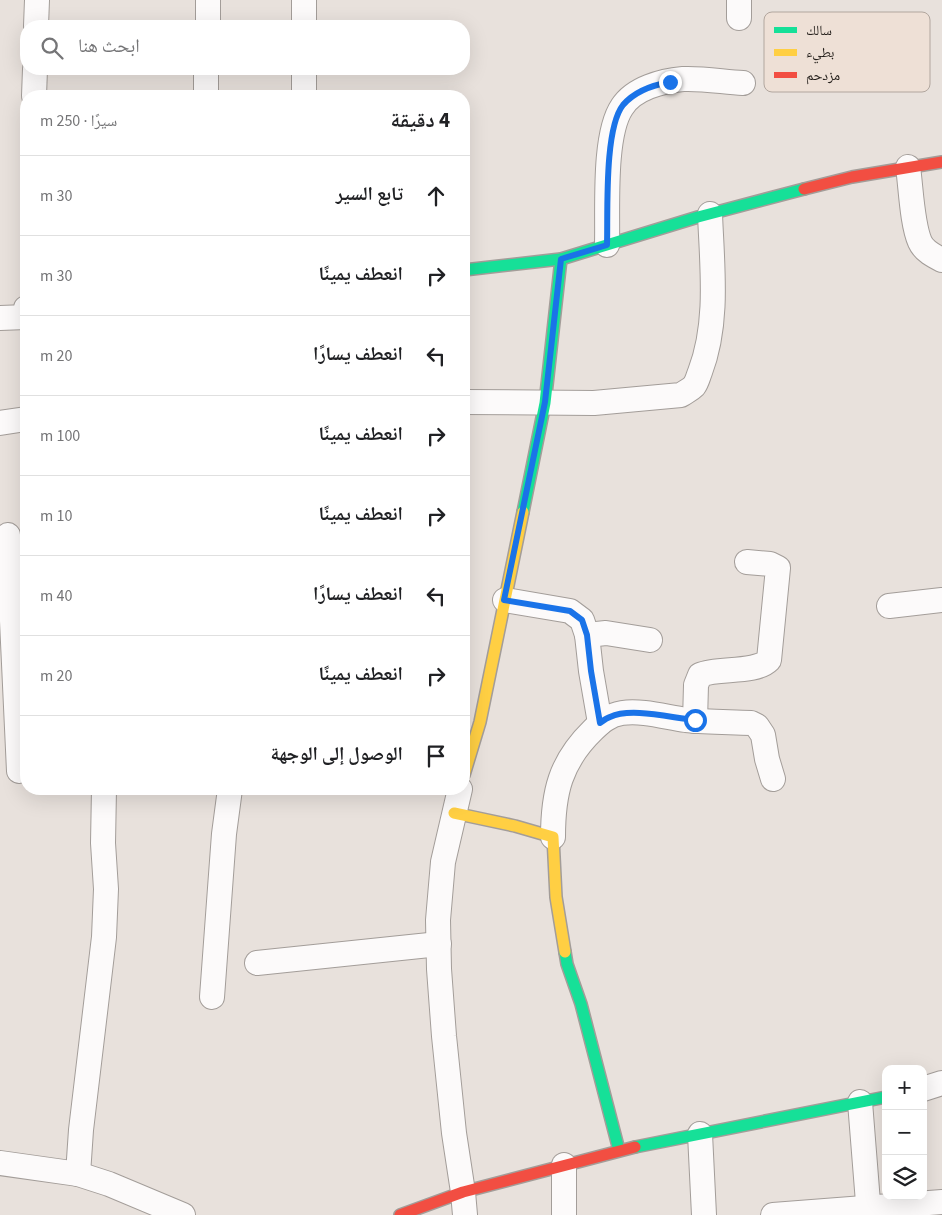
<!DOCTYPE html>
<html lang="ar">
<head>
<meta charset="utf-8">
<style>
  :root { --surface:#fff; --page:#f2f2f2; --text:#202124; --muted:#757577; --line:#e0e0e0 }
  body { margin:0; font-family:"Source Sans 3","Noto Naskh Arabic",sans-serif; background:var(--page); color:var(--text); direction:rtl }
  .controls { position:absolute; right:15px; bottom:15px; display:grid; overflow:hidden; border-radius:10px; box-shadow:0 5px 20px #0002 }
  .controls button { width:45px; height:45px; display:grid; place-items:center; padding:0; border:0; border-bottom:1px solid var(--line); background:var(--surface); color:var(--text); font:25px sans-serif }
  .stop { position:absolute; width:15px; height:15px; margin:-11px; border:4px solid #1a73e8; border-radius:50%; background:#fff }
  .stop.end { background:#1a73e8; border-color:#fff; box-shadow:0 1px 5px #0008 }
  .list { margin:0; padding:0; list-style:none }
  h2 { display:flex; justify-content:space-between; align-items:center; height:65px; margin:0; padding:0 20px; font-size:21px }
  h2 small { font-size:16px; font-weight:400; color:var(--muted) }
  .list li { display:grid; grid-template-columns:32px 1fr auto; gap:15px; align-items:center; box-sizing:border-box; height:80px; padding:0 20px; border-top:1px solid var(--line) }
  .list b { display:block; font-size:19px; white-space:nowrap }
  .list em { font-size:16px; font-style:normal; color:var(--muted) }
  .icon { flex:none; width:28px; height:28px; fill:none; stroke:currentColor; stroke-width:2; stroke-linecap:round; stroke-linejoin:round }
  .map { position:relative; flex:none; width:942px; height:1215px; overflow:hidden; direction:ltr }
  .search { position:absolute; background:var(--surface); box-shadow:0 5px 20px #0002; left:20px; top:20px; width:450px; height:55px; display:flex; align-items:center; gap:12px; box-sizing:border-box; padding:0 18px; border-radius:20px; color:var(--muted); font-size:19px }
  .panel { position:absolute; background:var(--surface); box-shadow:0 5px 20px #0002; left:20px; top:90px; width:450px; height:705px; border-radius:20px; direction:rtl }
  .map>svg:first-child { display:block }
</style>
</head>
<body>
<div class="map">
<svg width="942" height="1215" viewBox="0 0 942 1215">
  <rect width="100%" height="100%" fill="#e8e1dc"/>
  <g fill="none" stroke-linecap="round" stroke-linejoin="round">
    <defs>
      <g id="street">
        <polyline points="739,18 739,0"/>
        <polyline points="36,26 37,0"/>
        <polyline points="208,26 208,0"/>
        <polyline points="304,26 304,0"/>
        <polyline points="34,96 35,69"/>
        <polyline points="206,96 206,69"/>
        <polyline points="304,96 304,69"/>
        <path d="M908,167C911,188 912,224 920,242C924,251 934,256 942,260"/>
        <path d="M607,245C608,210 603,135 622,107C634,88 662,81 683,79C702,78 724,82 743,83"/>
        <polyline points="0,318 26,317 26,308"/>
        <path d="M464,402L594,403L681,395C685,392 690,390 694,386C697,382 698,377 700,372C719,323 712,266 710,214"/>
        <polyline points="0,423 26,419"/>
        <polyline points="8,535 19,771"/>
        <polyline points="505,600 570,611 582,620 587,635"/>
        <polyline points="889,606 942,600"/>
        <path d="M695,721L696,685L700,675C718,667 755,674 769,660L778,568L770,564L747,562"/>
        <polyline points="600,723 591,671 587,635 606,633 650,640"/>
        <polyline points="460,789 443,862 438,920 439,969 444,1036 454,1133 463,1192 465,1215"/>
        <path d="M553,837C553,793 560,762 593,730C601,722 609,715 622,713C642,710 665,717 686,720C707,722 729,722 751,723L757,726L763,735L767,759L773,779"/>
        <polyline points="257,963 439,944"/>
        <polyline points="212,997 224,834 230,789"/>
        <polyline points="923,1089 942,1083"/>
        <polyline points="860,1102 869,1215"/>
        <polyline points="700,1134 704,1215"/>
        <polyline points="0,1163 78,1174 109,1184 183,1215"/>
        <polyline points="564,1165 564,1215"/>
        <polyline points="78,1174 81,1130 104,937 106,889 103,843 104,789"/>
        <polyline points="773,1215 942,1202"/>
      </g>
      <g id="fast">
        <polyline points="464,270 561,259 698,217 804,189"/>
        <polyline points="523,512 545,403 561,259"/>
        <polyline points="565,952 567,964 581,1004 619,1150"/>
        <polyline points="635,1147 886,1097"/>
      </g>
      <g id="slow">
        <polyline points="464,775 480,722 523,512"/>
        <polyline points="454,813 515,826 553,837 556,897 565,952"/>
      </g>
      <g id="jam">
        <polyline points="804,189 852,177 942,162"/>
        <polyline points="400,1215 463,1192 635,1147"/>
      </g>
    </defs>
    <!-- street casing -->
    <use href="#street" stroke="#a39d99" stroke-width="26"/>
    <!-- fast casing -->
    <use href="#fast" stroke="#a39d99" stroke-width="14"/>
    <!-- slow casing -->
    <use href="#slow" stroke="#a39d99" stroke-width="14"/>
    <!-- jam casing -->
    <use href="#jam" stroke="#a39d99" stroke-width="14"/>
    <!-- street -->
    <use href="#street" stroke="#fcfafa" stroke-width="24"/>
    <!-- fast -->
    <use href="#fast" stroke="#16e098" stroke-width="11"/>
    <!-- slow -->
    <use href="#slow" stroke="#ffcf43" stroke-width="11"/>
    <!-- jam -->
    <use href="#jam" stroke="#f24e42" stroke-width="11"/>
  </g>
  <g fill="none" stroke-linecap="round" stroke-linejoin="round">
    <!-- route -->
    <path stroke="#1a73e8" stroke-width="6" d="M670,82C653,85 635,91 623,105C604,129 608,213 607,245L561,259L545,402L504,600L570,611L582,620L587,635L591,671L600,723C603,721 606,718 610,717C631,707 672,718 695,720"/>
  </g>
  <!-- legend -->
  <rect x="764" y="12" width="166" height="80" rx="8" fill="#eee0d6" stroke="#b1a69e" stroke-width="1"/>
  <rect x="774" y="27" width="23" height="6" fill="#16e098"/>
  <rect x="774" y="49" width="23" height="7" fill="#ffcf43"/>
  <rect x="774" y="72" width="23" height="6" fill="#f24e42"/>
  <g font-size="14" fill="#241f1b">
    <text x="806" y="35">سالك</text>
    <text x="806" y="57">بطيء</text>
    <text x="806" y="80">مزدحم</text>
  </g>
</svg>
<div class="controls">
<button>+</button>
<button>−</button>
<button><svg class="icon" aria-label="layers" viewBox="0 0 24 24"><path d="M12 4l9 5-9 5-9-5zM3 14l9 5 9-5"/></svg></button>
</div>
<div class="stop" style="left:695px;top:720px"></div>
<div class="stop end" style="left:670px;top:82px"></div>
<div class="search"><svg class="icon" aria-label="search" viewBox="0 0 24 24"><circle cx="10" cy="10" r="6"/><path d="M15 15l6 6"/></svg>ابحث هنا</div>
<section class="panel">
<h2>4 دقيقة<small>سيرًا · 250 m</small></h2>
<ul class="list">
<li><svg class="icon" aria-label="ahead" viewBox="0 0 24 24"><path d="M12 20V5M6 11l6-6 6 6"/></svg><div><b>تابع السير</b></div><em>30 m</em></li>
<li><svg class="icon" aria-label="right" viewBox="0 0 24 24"><path d="M7 20v-9h11M14 6l5 5-5 5"/></svg><div><b>انعطف يمينًا</b></div><em>30 m</em></li>
<li><svg class="icon" aria-label="left" viewBox="0 0 24 24"><path d="M17 20v-9H6M10 6l-5 5 5 5"/></svg><div><b>انعطف يسارًا</b></div><em>20 m</em></li>
<li><svg class="icon" aria-label="right" viewBox="0 0 24 24"><path d="M7 20v-9h11M14 6l5 5-5 5"/></svg><div><b>انعطف يمينًا</b></div><em>100 m</em></li>
<li><svg class="icon" aria-label="right" viewBox="0 0 24 24"><path d="M7 20v-9h11M14 6l5 5-5 5"/></svg><div><b>انعطف يمينًا</b></div><em>10 m</em></li>
<li><svg class="icon" aria-label="left" viewBox="0 0 24 24"><path d="M17 20v-9H6M10 6l-5 5 5 5"/></svg><div><b>انعطف يسارًا</b></div><em>40 m</em></li>
<li><svg class="icon" aria-label="right" viewBox="0 0 24 24"><path d="M7 20v-9h11M14 6l5 5-5 5"/></svg><div><b>انعطف يمينًا</b></div><em>20 m</em></li>
<li><svg class="icon" aria-label="arrive" viewBox="0 0 24 24"><path d="M6 21V4h12l-3 4 3 4H6"/></svg><div><b>الوصول إلى الوجهة</b></div></li>
</ul>
</section>
</div>
</body>
</html>
